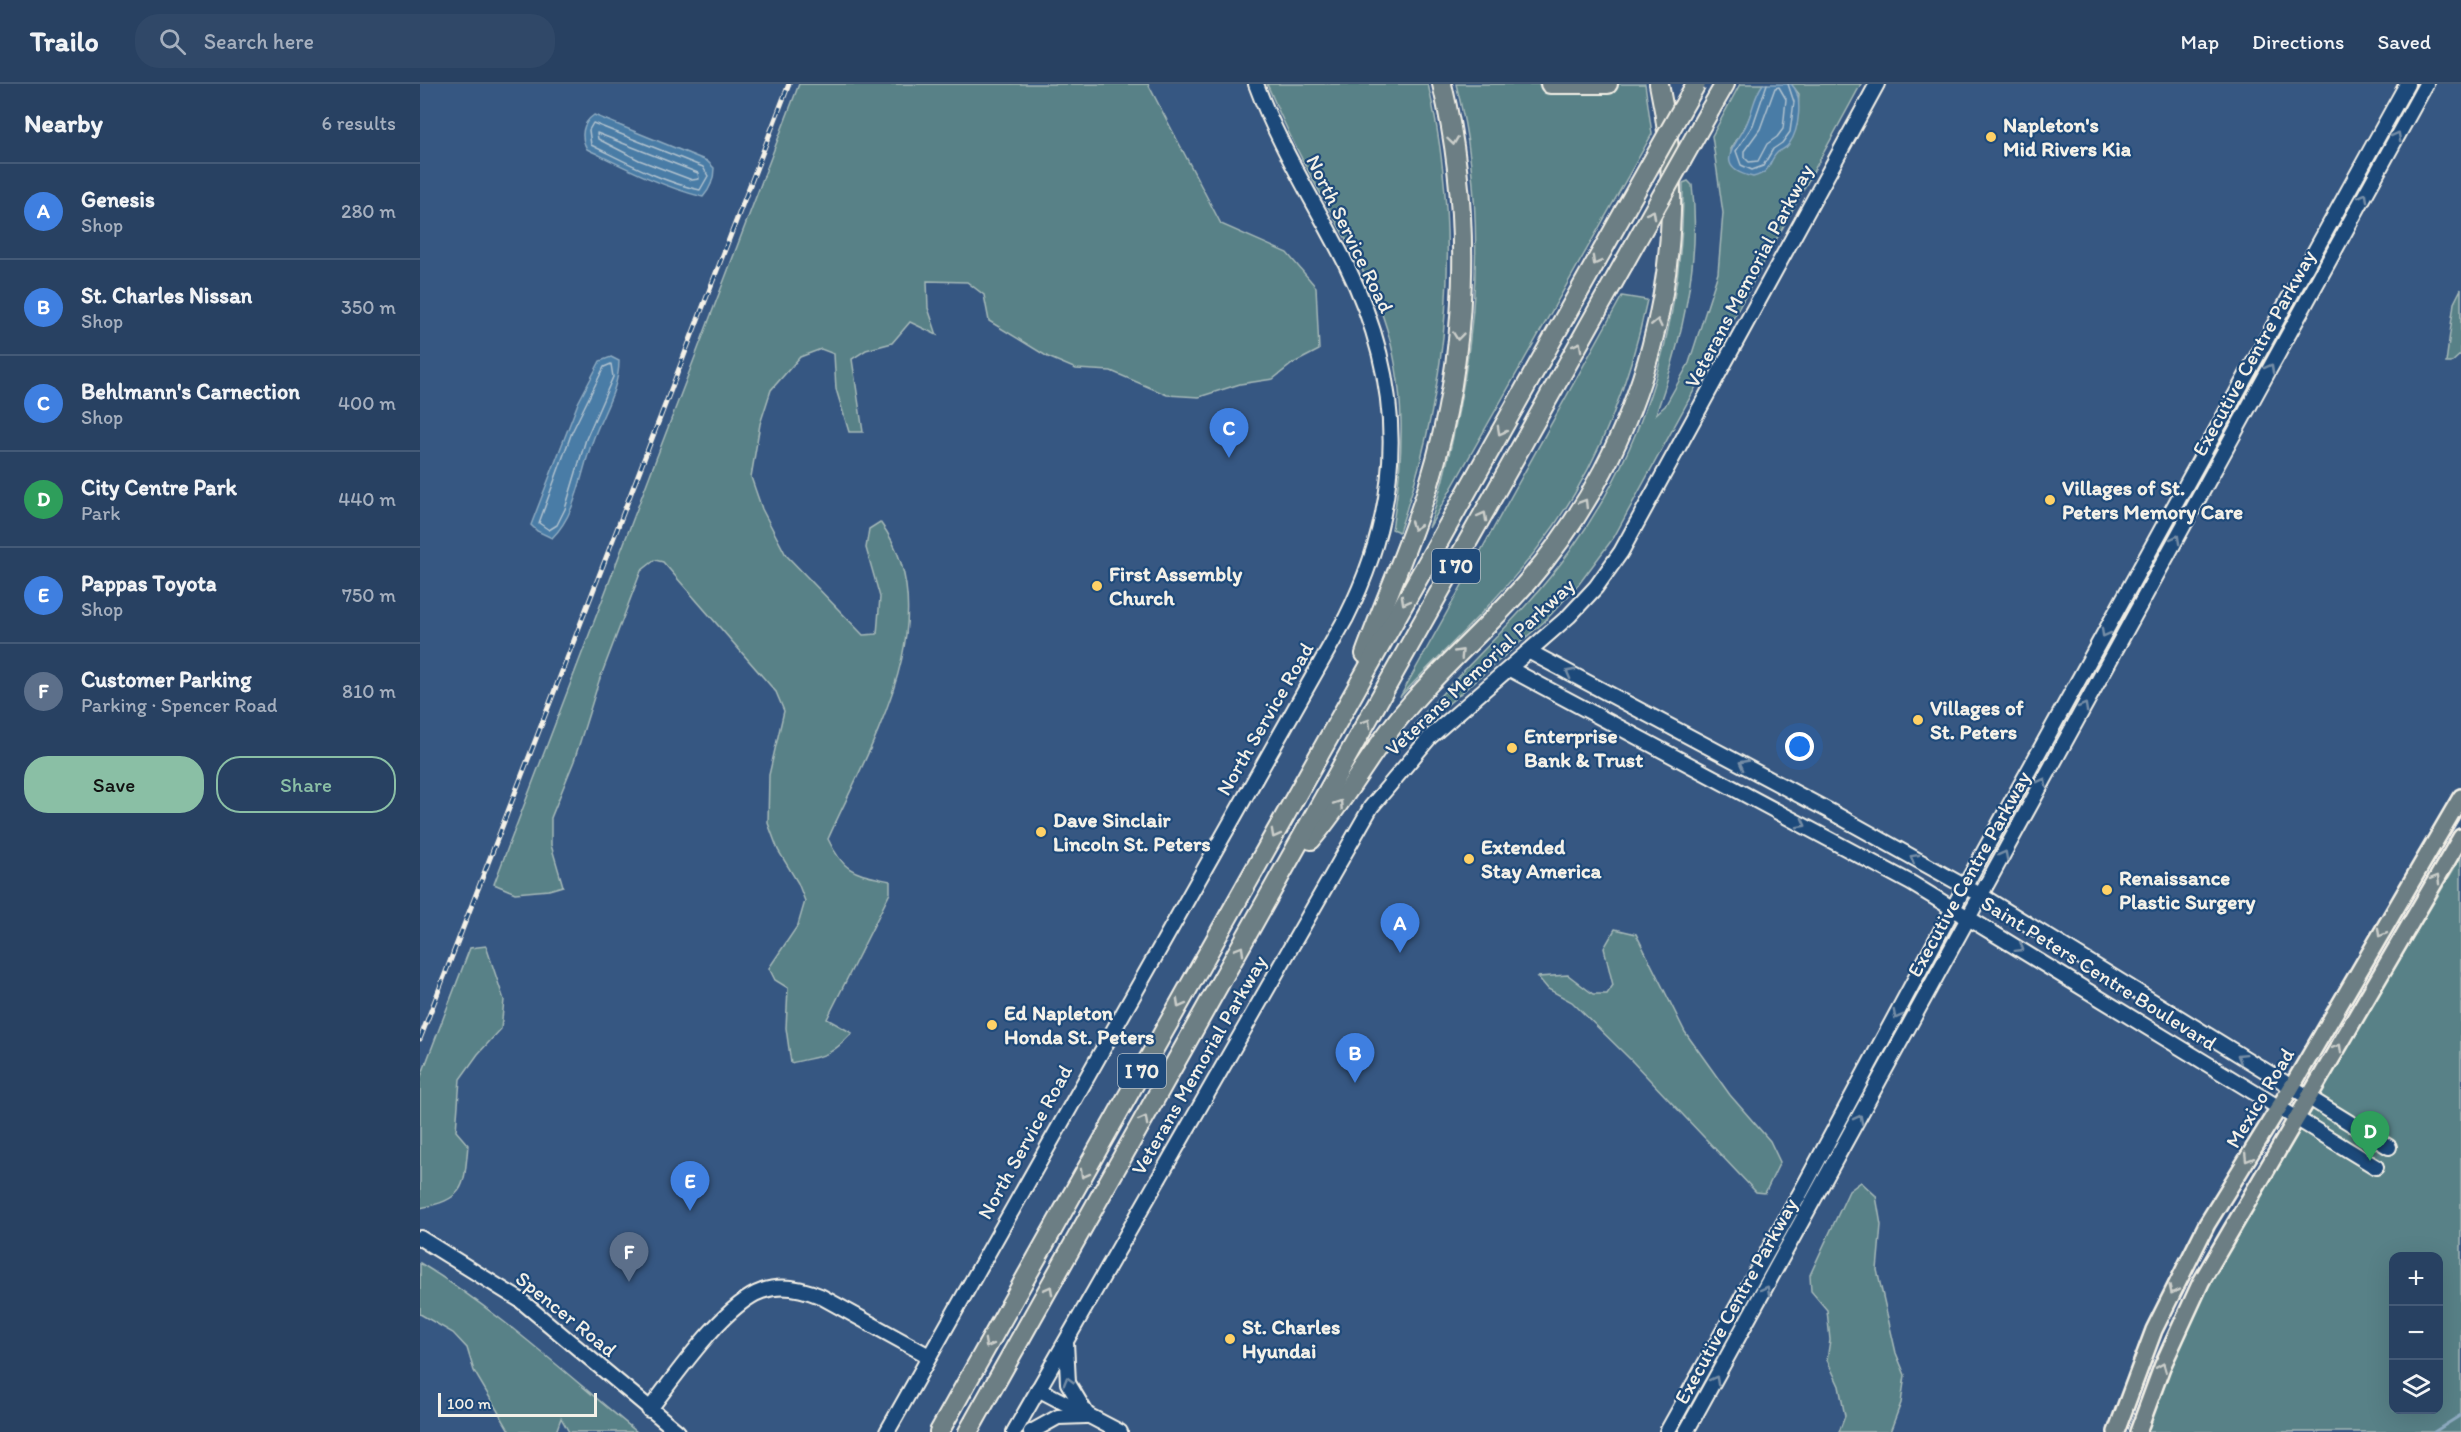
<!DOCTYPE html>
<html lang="en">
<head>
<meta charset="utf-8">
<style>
  :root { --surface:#284162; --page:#304868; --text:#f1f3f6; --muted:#a5afbe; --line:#445a77; --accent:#8abfa5 }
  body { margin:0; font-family:Itim,sans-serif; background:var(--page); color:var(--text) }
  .controls { position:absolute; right:18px; bottom:18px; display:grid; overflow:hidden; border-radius:12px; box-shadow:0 6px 24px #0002 }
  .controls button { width:54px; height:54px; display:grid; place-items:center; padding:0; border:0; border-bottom:2px solid var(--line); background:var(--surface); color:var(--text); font:30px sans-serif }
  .scale { position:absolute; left:18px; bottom:15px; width:159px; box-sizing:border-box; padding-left:6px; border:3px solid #f4f1e8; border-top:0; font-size:16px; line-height:21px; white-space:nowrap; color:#f4f1e8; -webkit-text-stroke:4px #1f4a7a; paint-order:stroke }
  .you { position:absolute; left:1380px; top:663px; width:21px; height:21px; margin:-15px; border:4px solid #fff; border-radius:50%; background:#1a73e8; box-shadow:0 0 0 9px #1a73e833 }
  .badge { display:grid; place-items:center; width:39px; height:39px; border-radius:50%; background:var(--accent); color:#fff; font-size:20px; font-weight:700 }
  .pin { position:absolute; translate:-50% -50px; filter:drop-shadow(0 2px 3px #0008) }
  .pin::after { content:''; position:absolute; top:32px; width:21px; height:18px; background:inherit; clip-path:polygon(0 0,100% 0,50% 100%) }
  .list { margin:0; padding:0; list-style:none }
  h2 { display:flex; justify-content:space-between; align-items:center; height:78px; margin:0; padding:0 24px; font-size:26px }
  h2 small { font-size:20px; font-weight:400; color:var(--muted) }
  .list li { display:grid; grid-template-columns:39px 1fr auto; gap:18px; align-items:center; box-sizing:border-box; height:96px; padding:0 24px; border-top:2px solid var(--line) }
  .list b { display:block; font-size:22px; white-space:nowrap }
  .list p { margin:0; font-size:20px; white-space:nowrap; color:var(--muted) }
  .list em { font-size:20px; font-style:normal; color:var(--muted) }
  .actions { display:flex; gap:12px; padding:18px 24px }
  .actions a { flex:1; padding:14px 0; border:2px solid var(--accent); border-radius:24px; text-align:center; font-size:21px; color:var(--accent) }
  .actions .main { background:var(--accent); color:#111 }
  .icon { flex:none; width:33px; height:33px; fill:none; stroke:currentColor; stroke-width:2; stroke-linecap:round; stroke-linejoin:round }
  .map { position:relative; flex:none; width:2041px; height:1348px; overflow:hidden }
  header { display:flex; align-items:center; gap:36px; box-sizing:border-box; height:84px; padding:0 30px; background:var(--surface); border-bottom:2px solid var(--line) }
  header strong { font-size:28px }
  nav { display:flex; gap:33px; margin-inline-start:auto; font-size:21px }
  .search { width:420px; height:54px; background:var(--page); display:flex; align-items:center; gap:15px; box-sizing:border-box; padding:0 21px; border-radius:24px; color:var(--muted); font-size:22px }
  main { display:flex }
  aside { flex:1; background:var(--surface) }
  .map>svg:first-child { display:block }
</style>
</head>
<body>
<header>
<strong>Trailo</strong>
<div class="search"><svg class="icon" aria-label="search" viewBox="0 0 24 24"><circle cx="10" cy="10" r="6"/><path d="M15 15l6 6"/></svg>Search here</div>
<nav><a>Map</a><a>Directions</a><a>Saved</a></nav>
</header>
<main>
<aside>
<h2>Nearby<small>6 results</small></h2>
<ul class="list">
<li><span class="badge" style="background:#3f7fe0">A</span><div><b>Genesis</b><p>Shop</p></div><em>280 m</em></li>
<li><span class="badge" style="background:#3f7fe0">B</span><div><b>St. Charles Nissan</b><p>Shop</p></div><em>350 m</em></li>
<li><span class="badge" style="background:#3f7fe0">C</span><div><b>Behlmann's Carnection</b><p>Shop</p></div><em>400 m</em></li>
<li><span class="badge" style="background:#2e9e5b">D</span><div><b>City Centre Park</b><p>Park</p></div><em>440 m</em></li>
<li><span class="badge" style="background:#3f7fe0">E</span><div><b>Pappas Toyota</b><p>Shop</p></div><em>750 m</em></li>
<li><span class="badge" style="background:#5c6f8a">F</span><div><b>Customer Parking</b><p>Parking · Spencer Road</p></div><em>810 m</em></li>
</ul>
<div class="actions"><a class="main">Save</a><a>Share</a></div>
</aside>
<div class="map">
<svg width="2041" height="1348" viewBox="0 0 2041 1348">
  <rect width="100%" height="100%" fill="#365782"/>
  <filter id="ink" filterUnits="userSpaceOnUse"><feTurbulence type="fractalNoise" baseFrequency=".0167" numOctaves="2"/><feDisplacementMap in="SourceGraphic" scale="12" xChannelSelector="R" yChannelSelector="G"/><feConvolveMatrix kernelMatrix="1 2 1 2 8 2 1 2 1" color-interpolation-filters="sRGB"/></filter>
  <g filter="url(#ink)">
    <!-- green -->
    <g fill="#588187" stroke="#a6b9b8" stroke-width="1.5" fill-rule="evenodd">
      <path d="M379,0H728L801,140L867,169L896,203L899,266L872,280L853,295L820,300L779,313L747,311L691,287L656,285L628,273L569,237L564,211L547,198L507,197L508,224L517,251L490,238L472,259L446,266L432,275L443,348H429L416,305L414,270L401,265L380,273L351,306L340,340L331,393L342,425L366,471L443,551L457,550L460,513L446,464L449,445L460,438C531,532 448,665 408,755C425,790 434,789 470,797V809L407,935L432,949C408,975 403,971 371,979L366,944L368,904L355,896L349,884L378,841L385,817L378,799L358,766L348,739L349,691L364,627L356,608L243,478L235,476L221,487L179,597L154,677L131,734V761L143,802L129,806L95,809L74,800Z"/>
      <path d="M847,0H1008C1043,150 1029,303 979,448L972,445C984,374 987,302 963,233C949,193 926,156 906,119C884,81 864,41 847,0Z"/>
      <path d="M1036,0H1225L1232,50L1009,444C1053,301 1074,148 1036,0Z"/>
      <path d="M1320,0H1343L1327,39L1311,65L1312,79L1317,86L1357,68L1377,41L1379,10L1371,0H1441L1194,453L1159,500L1124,538L1000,644L995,640C1045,581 1105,530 1150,467C1228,359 1264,231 1263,99L1268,97L1272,101C1282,176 1261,259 1236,330L1245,322L1269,279L1298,189L1303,129L1292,52Z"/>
      <polygon points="2041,205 2041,270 2031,279 2026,279 2034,219"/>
      <path d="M1202,212L1227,216C1208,306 1174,392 1117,465C1076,518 1026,564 980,613Z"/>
      <path d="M2041,773V1348H1726L1745,1295L1787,1198ZM1974,1172H2018V1326H1974Z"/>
      <polygon points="1195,845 1216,850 1265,948 1310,1011 1350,1057 1360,1078 1345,1109 1336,1108 1211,976 1152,918 1128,905 1118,893 1148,891 1173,910 1187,910 1193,901 1184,864"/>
      <path d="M66,862L84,916L81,945L58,970L40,995L36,1047L48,1061C44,1103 46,1115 0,1124V995L50,864Z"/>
      <polygon points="1441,1098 1456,1112 1461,1141 1457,1186 1476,1269 1485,1291 1481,1319 1470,1348 1419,1348 1425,1332 1419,1302 1407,1276 1410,1256 1407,1226 1391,1207 1390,1191 1429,1107"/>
      <path d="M0,1179C79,1227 146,1290 217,1348H149L141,1334L136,1348H90L54,1287L47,1264L33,1249L0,1230Z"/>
    </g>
    <!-- water -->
    <g fill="#497ba6" stroke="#8daac0" stroke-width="1.5">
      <path d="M1343,0H1371C1384,11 1379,47 1369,60C1366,65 1362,65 1358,68C1347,78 1353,88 1333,93C1289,83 1319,59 1327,39C1333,26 1334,12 1343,0Z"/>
      <path d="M174,31L287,77L294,84C294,95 291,104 283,113C242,103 204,83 167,65C160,53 162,39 174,31Z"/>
      <path d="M191,273L199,277C199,306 182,330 173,356C160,389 158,428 132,454L117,447L111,441L158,319L180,277Z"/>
    </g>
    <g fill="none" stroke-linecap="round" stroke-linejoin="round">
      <!-- shore -->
      <g stroke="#b0c2ce" stroke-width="1.5">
        <polyline points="1347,0 1333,41 1316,67 1321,81 1332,86 1343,82 1353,65 1362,59 1370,48 1374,18 1368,0"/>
        <polygon points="1359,3 1366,15 1363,45 1357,53 1347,60 1338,77 1329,78 1324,73 1324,67 1340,45 1355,4"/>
        <path d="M173,39L283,83L288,92L280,106C242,98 206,78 171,61L169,46Z"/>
        <polygon points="177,49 278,89 279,95 272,96 219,76 178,55"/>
        <polygon points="191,280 193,293 166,355 145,425 137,441 129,446 119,439 152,348 184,283"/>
      </g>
      <!-- stream -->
      <polyline stroke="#8daac0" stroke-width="3" points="2014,1348 2041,1331"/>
      <defs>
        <g id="secondary">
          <polyline points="1110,568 1415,730 1562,812 1969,1063"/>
          <polyline points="1090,585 1491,799 1956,1083"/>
          <polyline points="0,1154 100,1216 258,1348"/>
          <polyline points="646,1258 648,1299 666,1329"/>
          <polyline points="618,1305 700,1348"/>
          <path d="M229,1326C254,1294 304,1220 342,1207C361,1200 381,1204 400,1212L509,1272"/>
          <path d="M467,1348L926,534C986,414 985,300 926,180C896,120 859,63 836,0"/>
          <polyline points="594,1348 951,723 1010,653 1149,532 1176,503 1201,468 1457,0"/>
          <polyline points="611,1348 638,1333 666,1332"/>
          <polyline points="1247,1348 1382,1106 1545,802 1987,0"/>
          <polyline points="1266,1348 2006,0"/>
        </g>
        <g id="primary">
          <polyline points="1696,1348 1734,1246 1787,1140 1871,1004 2041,713"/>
          <polyline points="1718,1348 1742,1283 1781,1198 2041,753"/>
        </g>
        <g id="highway">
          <polyline points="1130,0 1188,0"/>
          <polyline points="1290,26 1305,0"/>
          <path d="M945,570C966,513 991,458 1009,400C1048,272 1053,130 1022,0"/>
          <path d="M891,756C923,719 946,676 976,638C1016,587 1067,545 1109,496C1224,362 1277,173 1239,0"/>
          <polyline points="519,1348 1205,126"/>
          <polyline points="548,1348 1203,181"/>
        </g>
      </defs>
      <!-- secondary casing -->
      <use href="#secondary" stroke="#f4f1e8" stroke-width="18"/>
      <!-- primary casing -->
      <use href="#primary" stroke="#f4f1e8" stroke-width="20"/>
      <!-- highway casing -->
      <use href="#highway" stroke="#f4f1e8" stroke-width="22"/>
      <!-- secondary -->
      <use href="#secondary" stroke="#1f4a7a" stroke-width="14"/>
      <!-- primary -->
      <use href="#primary" stroke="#6c7e84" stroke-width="15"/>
      <!-- highway -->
      <use href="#highway" stroke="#6c7e84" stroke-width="18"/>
      <defs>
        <polyline id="rail" points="0,955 369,0"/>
      </defs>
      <!-- rail casing -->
      <use href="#rail" stroke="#f4f1e8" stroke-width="5"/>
      <!-- rail -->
      <use href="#rail" stroke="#1f4a7a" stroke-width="3" stroke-dasharray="9" stroke-linecap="butt"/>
      <defs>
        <g id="highway-bridge">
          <polyline points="1205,126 1276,0"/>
          <polyline points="1203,181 1290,26"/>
        </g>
      </defs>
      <!-- highway-bridge casing -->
      <use href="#highway-bridge" stroke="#f4f1e8" stroke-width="22" stroke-linecap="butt"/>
      <!-- highway-bridge -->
      <use href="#highway-bridge" stroke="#6c7e84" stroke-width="18"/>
    </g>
    <!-- one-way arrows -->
    <defs><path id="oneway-chevron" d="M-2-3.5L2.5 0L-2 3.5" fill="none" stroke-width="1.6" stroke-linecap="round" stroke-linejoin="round" transform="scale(1.5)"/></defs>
    <g stroke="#748da6">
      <use href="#oneway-chevron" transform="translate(1977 52) rotate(-61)"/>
      <use href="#oneway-chevron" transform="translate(1944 113) rotate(-61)"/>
      <use href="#oneway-chevron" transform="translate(1850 284) rotate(-61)"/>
      <use href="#oneway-chevron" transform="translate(1756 455) rotate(-61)"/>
      <use href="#oneway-chevron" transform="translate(1685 549) rotate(119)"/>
      <use href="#oneway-chevron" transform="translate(1150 589) rotate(-152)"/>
      <use href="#oneway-chevron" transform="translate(1664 623) rotate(-61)"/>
      <use href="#oneway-chevron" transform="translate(1323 680) rotate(-152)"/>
      <use href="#oneway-chevron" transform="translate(1623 698) rotate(-62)"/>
      <use href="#oneway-chevron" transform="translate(1382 740) rotate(28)"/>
      <use href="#oneway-chevron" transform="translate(1584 771) rotate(-62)"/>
      <use href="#oneway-chevron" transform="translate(1494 774) rotate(-150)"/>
      <use href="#oneway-chevron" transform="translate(1600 864) rotate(32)"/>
      <use href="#oneway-chevron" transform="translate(1477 931) rotate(118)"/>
      <use href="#oneway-chevron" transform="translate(1821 973) rotate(-148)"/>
      <use href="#oneway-chevron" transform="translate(1439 1035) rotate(-62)"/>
      <use href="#oneway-chevron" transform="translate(1346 1206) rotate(-61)"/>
      <use href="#oneway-chevron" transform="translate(1295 1296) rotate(-61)"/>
      <use href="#oneway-chevron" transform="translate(648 1297) rotate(-106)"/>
    </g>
    <g stroke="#cbceca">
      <use href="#oneway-chevron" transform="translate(1033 57) rotate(82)"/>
      <use href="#oneway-chevron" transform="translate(1232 130) rotate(-61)"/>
      <use href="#oneway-chevron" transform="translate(1176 177) rotate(119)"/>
      <use href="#oneway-chevron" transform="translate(1237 239) rotate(-77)"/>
      <use href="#oneway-chevron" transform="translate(1038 252) rotate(96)"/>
      <use href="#oneway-chevron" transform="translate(1158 262) rotate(-61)"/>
      <use href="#oneway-chevron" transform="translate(1081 347) rotate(119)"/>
      <use href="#oneway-chevron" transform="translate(1164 419) rotate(-58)"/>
      <use href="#oneway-chevron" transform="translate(1063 432) rotate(-61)"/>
      <use href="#oneway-chevron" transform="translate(995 442) rotate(110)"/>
      <use href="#oneway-chevron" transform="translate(985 517) rotate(119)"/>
      <use href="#oneway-chevron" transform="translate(1040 569) rotate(-46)"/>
      <use href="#oneway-chevron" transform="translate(947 639) rotate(-60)"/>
      <use href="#oneway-chevron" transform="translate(919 720) rotate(-56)"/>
      <use href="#oneway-chevron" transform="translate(855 750) rotate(119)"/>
      <use href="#oneway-chevron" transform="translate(2016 795) rotate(-60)"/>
      <use href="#oneway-chevron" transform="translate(1961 849) rotate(120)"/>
      <use href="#oneway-chevron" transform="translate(820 866) rotate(-60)"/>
      <use href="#oneway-chevron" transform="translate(760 920) rotate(119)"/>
      <use href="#oneway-chevron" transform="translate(1918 964) rotate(-60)"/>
      <use href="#oneway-chevron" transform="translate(724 1036) rotate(-61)"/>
      <use href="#oneway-chevron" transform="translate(1828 1074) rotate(122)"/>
      <use href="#oneway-chevron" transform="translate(664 1090) rotate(119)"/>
      <use href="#oneway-chevron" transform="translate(629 1206) rotate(-61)"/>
      <use href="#oneway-chevron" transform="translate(1753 1206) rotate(116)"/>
      <use href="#oneway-chevron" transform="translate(568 1260) rotate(119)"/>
      <use href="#oneway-chevron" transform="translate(1742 1283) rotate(-68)"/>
    </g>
  </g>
  <!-- markers -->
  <g fill="#ffd166" stroke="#1f4a7a" stroke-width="2">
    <circle cx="1571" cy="53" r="6"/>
    <circle cx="1630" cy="416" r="6"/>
    <circle cx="677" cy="502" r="6"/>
    <circle cx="1498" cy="636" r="6"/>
    <circle cx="1092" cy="664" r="6"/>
    <circle cx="621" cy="748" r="6"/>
    <circle cx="1049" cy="775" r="6"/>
    <circle cx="1687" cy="806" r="6"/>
    <circle cx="572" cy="941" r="6"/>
    <circle cx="810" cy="1255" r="6"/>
  </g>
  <g text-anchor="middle" stroke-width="4.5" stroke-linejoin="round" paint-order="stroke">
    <!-- shield labels -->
    <g fill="#1f4a7a" stroke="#b4bfc7" stroke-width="1.5">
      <rect x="1012" y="465" width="48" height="34" rx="4.5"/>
      <rect x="698" y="970" width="48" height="34" rx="4.5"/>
    </g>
    <g font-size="20" font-weight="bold" fill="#f4f1e8">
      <text x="1036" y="489">I 70</text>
      <text x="722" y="994">I 70</text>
    </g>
    <!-- poi labels -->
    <g font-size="21" font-weight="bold" fill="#f4f1e8" stroke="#1f4a7a" text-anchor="start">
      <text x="1583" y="48">Napleton's<tspan x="1583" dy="24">Mid Rivers Kia</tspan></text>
      <text x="1642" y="411">Villages of St.<tspan x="1642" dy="24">Peters Memory Care</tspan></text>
      <text x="689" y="497">First Assembly<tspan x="689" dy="24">Church</tspan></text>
      <text x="1510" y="631">Villages of<tspan x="1510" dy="24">St. Peters</tspan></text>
      <text x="1104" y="659">Enterprise<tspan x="1104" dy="24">Bank &amp; Trust</tspan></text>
      <text x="633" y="743">Dave Sinclair<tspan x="633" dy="24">Lincoln St. Peters</tspan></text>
      <text x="1061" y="770">Extended<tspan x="1061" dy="24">Stay America</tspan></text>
      <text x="1699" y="801">Renaissance<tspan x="1699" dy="24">Plastic Surgery</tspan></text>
      <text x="584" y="936">Ed Napleton<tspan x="584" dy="24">Honda St. Peters</tspan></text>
      <text x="822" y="1250">St. Charles<tspan x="822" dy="24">Hyundai</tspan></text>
    </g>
    <!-- street labels -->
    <g font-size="21" fill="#f4f1e8" stroke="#1f4a7a">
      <text transform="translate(930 150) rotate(64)" y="7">North Service Road</text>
      <text transform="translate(1329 192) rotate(-62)" y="7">Veterans Memorial Parkway</text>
      <text transform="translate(1834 269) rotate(-61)" y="7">Executive Centre Parkway</text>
      <text transform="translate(1060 583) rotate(-43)" y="7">Veterans Memorial Parkway</text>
      <text transform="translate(845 635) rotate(-60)" y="7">North Service Road</text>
      <text transform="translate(1549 790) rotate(-61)" y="7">Executive Centre Parkway</text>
      <text transform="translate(1679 889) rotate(32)" y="7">Saint Peters Centre Boulevard</text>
      <text transform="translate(779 981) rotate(-60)" y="7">Veterans Memorial Parkway</text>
      <text transform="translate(1840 1014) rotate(-59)" y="7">Mexico Road</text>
      <text transform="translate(605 1058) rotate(-61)" y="7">North Service Road</text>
      <text transform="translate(1316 1217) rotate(-61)" y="7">Executive Centre Parkway</text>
      <text transform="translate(146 1230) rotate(39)" y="7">Spencer Road</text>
    </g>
  </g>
</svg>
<div class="controls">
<button>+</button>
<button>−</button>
<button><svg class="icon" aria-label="layers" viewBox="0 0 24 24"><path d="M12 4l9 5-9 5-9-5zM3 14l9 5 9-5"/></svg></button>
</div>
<div class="scale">100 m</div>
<div class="you"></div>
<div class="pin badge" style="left:980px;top:869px;background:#3f7fe0">A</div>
<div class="pin badge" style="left:935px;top:999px;background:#3f7fe0">B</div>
<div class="pin badge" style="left:809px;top:374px;background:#3f7fe0">C</div>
<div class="pin badge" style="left:1950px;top:1077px;background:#2e9e5b">D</div>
<div class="pin badge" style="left:270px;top:1127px;background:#3f7fe0">E</div>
<div class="pin badge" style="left:209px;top:1198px;background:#5c6f8a">F</div>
</div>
</main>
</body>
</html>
